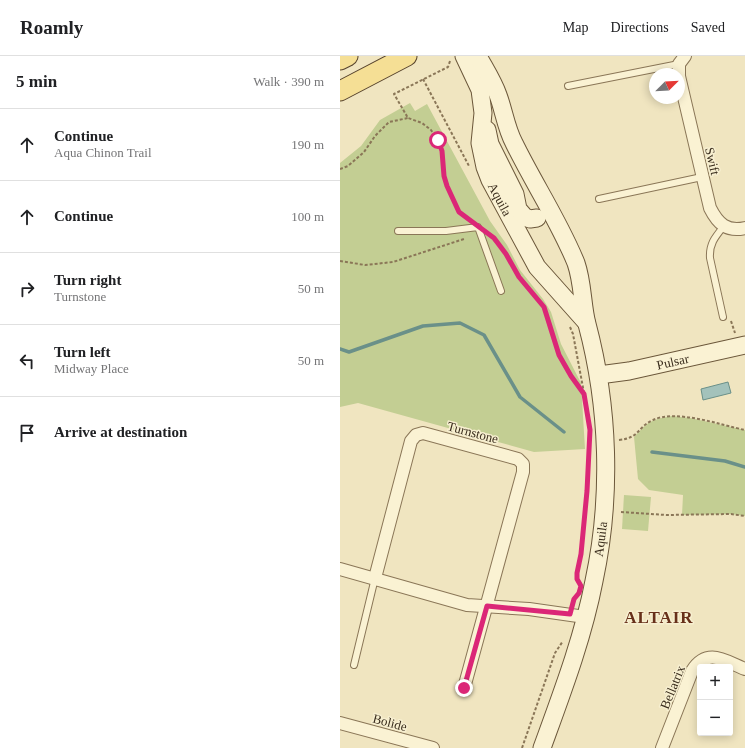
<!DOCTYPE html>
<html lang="en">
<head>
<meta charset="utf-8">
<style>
  :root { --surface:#fff; --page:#f2f2f2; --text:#202124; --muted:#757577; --line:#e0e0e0 }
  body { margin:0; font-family:Georgia,serif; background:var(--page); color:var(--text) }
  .controls { position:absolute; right:12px; bottom:12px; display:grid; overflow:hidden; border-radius:4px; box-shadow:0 2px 10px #0003 }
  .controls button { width:36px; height:36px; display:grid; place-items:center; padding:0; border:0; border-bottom:1px solid var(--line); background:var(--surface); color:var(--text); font:20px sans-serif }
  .compass { position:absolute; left:309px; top:12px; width:36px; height:36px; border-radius:50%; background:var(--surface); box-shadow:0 2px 10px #0003; rotate:66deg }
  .stop { position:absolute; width:12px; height:12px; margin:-9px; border:3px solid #db2777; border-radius:50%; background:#fff }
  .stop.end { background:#db2777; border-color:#fff; box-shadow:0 1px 4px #0008 }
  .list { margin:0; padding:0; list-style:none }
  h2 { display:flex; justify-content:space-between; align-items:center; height:52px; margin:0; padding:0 16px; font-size:17px }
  h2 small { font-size:13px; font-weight:400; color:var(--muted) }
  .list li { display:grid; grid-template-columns:26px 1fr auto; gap:12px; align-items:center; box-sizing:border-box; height:72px; padding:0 16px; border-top:1px solid var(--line) }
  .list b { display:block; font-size:15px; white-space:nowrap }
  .list p { margin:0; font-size:13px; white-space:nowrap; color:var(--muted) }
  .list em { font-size:13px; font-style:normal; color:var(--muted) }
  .icon { flex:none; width:22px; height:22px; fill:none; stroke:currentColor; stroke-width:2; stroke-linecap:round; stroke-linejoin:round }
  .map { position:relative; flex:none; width:405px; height:692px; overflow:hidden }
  header { display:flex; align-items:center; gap:24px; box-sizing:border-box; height:56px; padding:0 20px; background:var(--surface); border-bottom:1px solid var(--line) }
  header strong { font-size:19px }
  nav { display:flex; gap:22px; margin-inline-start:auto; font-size:14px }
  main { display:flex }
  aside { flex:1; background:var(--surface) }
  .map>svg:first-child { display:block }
</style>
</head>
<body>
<header>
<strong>Roamly</strong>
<nav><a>Map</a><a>Directions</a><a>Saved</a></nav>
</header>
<main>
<aside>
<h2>5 min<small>Walk · 390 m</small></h2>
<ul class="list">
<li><svg class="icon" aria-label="ahead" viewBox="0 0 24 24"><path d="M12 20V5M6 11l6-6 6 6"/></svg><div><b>Continue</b><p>Aqua Chinon Trail</p></div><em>190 m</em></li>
<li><svg class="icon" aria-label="ahead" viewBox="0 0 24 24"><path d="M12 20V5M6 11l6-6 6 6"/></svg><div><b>Continue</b></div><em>100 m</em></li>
<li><svg class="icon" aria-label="right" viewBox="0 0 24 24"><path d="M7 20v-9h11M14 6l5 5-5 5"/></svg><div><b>Turn right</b><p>Turnstone</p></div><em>50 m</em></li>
<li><svg class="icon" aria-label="left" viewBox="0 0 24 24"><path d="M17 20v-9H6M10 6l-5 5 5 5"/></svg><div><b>Turn left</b><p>Midway Place</p></div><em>50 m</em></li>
<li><svg class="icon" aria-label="arrive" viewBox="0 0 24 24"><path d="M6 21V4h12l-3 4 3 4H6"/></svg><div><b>Arrive at destination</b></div></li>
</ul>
</aside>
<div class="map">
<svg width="405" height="692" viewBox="0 0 405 692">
  <rect width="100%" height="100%" fill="#f0e5c0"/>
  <!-- green -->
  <g fill="#c3ce93">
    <polygon points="70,47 75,55 87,48 150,165 167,189 180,214 203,243 211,256 221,288 241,327 245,393 194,396 18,347 0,351 0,107 21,90 40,64"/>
    <path d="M332,360L350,362L405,374V460L391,458L342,459L343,439L309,434L298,423L294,381C309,365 310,364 332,360Z"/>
    <polygon points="284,439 311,441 308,475 282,473"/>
  </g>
  <!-- water -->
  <polygon fill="#a3c2bb" stroke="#6a9089" points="388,326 391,337 363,344 361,333"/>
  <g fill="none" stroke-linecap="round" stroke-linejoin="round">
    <!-- stream -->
    <g stroke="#6a9089" stroke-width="3.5">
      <polyline points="0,293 9,296 83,270 120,267 144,279 180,341 224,376"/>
      <polyline points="312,396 385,405 405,411"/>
    </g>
    <defs>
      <g id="lane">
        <polyline points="228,30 339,8"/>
        <polyline points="259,143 362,121"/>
        <polyline points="58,175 106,175 138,171 161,235"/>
        <path d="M383,261L370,202C369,188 375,181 384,170"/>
        <polyline points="14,609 35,522"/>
      </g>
      <g id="street">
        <polyline points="339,18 339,8 345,0"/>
        <path d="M339,20L370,152C378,168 387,176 405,172"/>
        <polyline points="0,513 127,549 189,553 245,561"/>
        <polyline points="35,522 71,385 76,379 83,377 178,403 183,408 183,416 124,632"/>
        <polyline points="0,667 93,692"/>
        <path d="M322,692L352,615C367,591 385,605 405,613"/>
      </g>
      <g id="secondary">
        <path id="s1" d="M124,0L140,34L143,57L140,87L145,111L150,124L197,211L246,266"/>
        <path d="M138,0C145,13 153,25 158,39C164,55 166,72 174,87C194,128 219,165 236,207C243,227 242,249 247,268C269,351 272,441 254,525C243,582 222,637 202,692"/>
        <polyline points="147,74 150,88 175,138 178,153 185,161 190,163 197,162"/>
        <path id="s2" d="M259,319L289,315L405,289"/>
      </g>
      <g id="primary">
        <polyline points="0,4 8,0"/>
        <polyline points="0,35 67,0"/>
      </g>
    </defs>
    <!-- lane casing -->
    <use href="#lane" stroke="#8a7657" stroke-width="8"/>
    <!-- street casing -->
    <use href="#street" stroke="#8a7657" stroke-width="14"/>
    <!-- secondary casing -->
    <use href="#secondary" stroke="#6b573a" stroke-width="19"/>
    <!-- primary casing -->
    <use href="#primary" stroke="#57432c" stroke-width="21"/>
    <!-- path -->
    <g stroke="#8a7657" stroke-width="2" stroke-dasharray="3 2" stroke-linecap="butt">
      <polyline points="110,5 108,11 54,38 68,62 82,67 91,74 97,83 102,95 104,119 107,130 119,156 127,163"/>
      <polyline points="83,23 129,110"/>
      <polyline points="0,113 8,110 24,96 35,80 49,66 68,62"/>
      <polyline points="150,180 167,198 179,221 204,251 219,299 231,320 244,338 248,363"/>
      <polyline points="0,205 25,209 53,206 124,183"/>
      <polyline points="391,265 395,277"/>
      <polyline points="230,271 233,278 244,337"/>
      <path d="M279,384C300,382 297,371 313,364C336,353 381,369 405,374"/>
      <polyline points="281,456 326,459 391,458 405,460"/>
      <path d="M239,526C233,518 240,505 241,496C246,459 248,422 249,385"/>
      <polyline points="182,692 215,597 223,585"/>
    </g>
    <!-- lane -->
    <use href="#lane" stroke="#faf2d3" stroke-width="6"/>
    <!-- street -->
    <use href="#street" stroke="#faf2d3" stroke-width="12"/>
    <!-- secondary -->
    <use href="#secondary" stroke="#faf2d3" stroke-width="17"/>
    <!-- primary -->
    <use href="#primary" stroke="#f5df95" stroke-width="19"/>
  </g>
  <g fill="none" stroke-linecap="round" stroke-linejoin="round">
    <!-- route -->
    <polyline stroke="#db2777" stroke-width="5" points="98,84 102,95 104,120 107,130 119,156 154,182 166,198 179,221 204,251 219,299 231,320 244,338 250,374 247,435 241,498 237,517 237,523 241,530 239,537 234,543 230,558 147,550 124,632"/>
  </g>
  <g text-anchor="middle" stroke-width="3" stroke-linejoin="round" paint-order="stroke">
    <!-- street labels -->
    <g font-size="13" fill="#392c1c" stroke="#f7efd0">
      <text transform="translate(373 105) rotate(77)" y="5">Swift</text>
      <text dy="5" stroke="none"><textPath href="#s1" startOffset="151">Aquila</textPath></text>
      <text dy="5" stroke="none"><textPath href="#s2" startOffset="75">Pulsar</textPath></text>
      <text transform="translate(133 376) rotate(15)" y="5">Turnstone</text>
      <text transform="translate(260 483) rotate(-83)" y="5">Aquila</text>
      <text transform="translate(332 631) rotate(-68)" y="5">Bellatrix</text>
      <text transform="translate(50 666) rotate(15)" y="5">Bolide</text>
    </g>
    <!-- district labels -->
    <g font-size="17" font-weight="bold" letter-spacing="1" fill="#67301a" stroke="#f7efd0">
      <text x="319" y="567">ALTAIR</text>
    </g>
  </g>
</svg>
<div class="controls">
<button>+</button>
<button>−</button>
</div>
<svg class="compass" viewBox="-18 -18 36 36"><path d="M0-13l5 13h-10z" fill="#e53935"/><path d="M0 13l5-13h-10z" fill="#757577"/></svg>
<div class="stop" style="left:98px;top:84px"></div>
<div class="stop end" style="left:124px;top:632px"></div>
</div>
</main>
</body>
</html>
